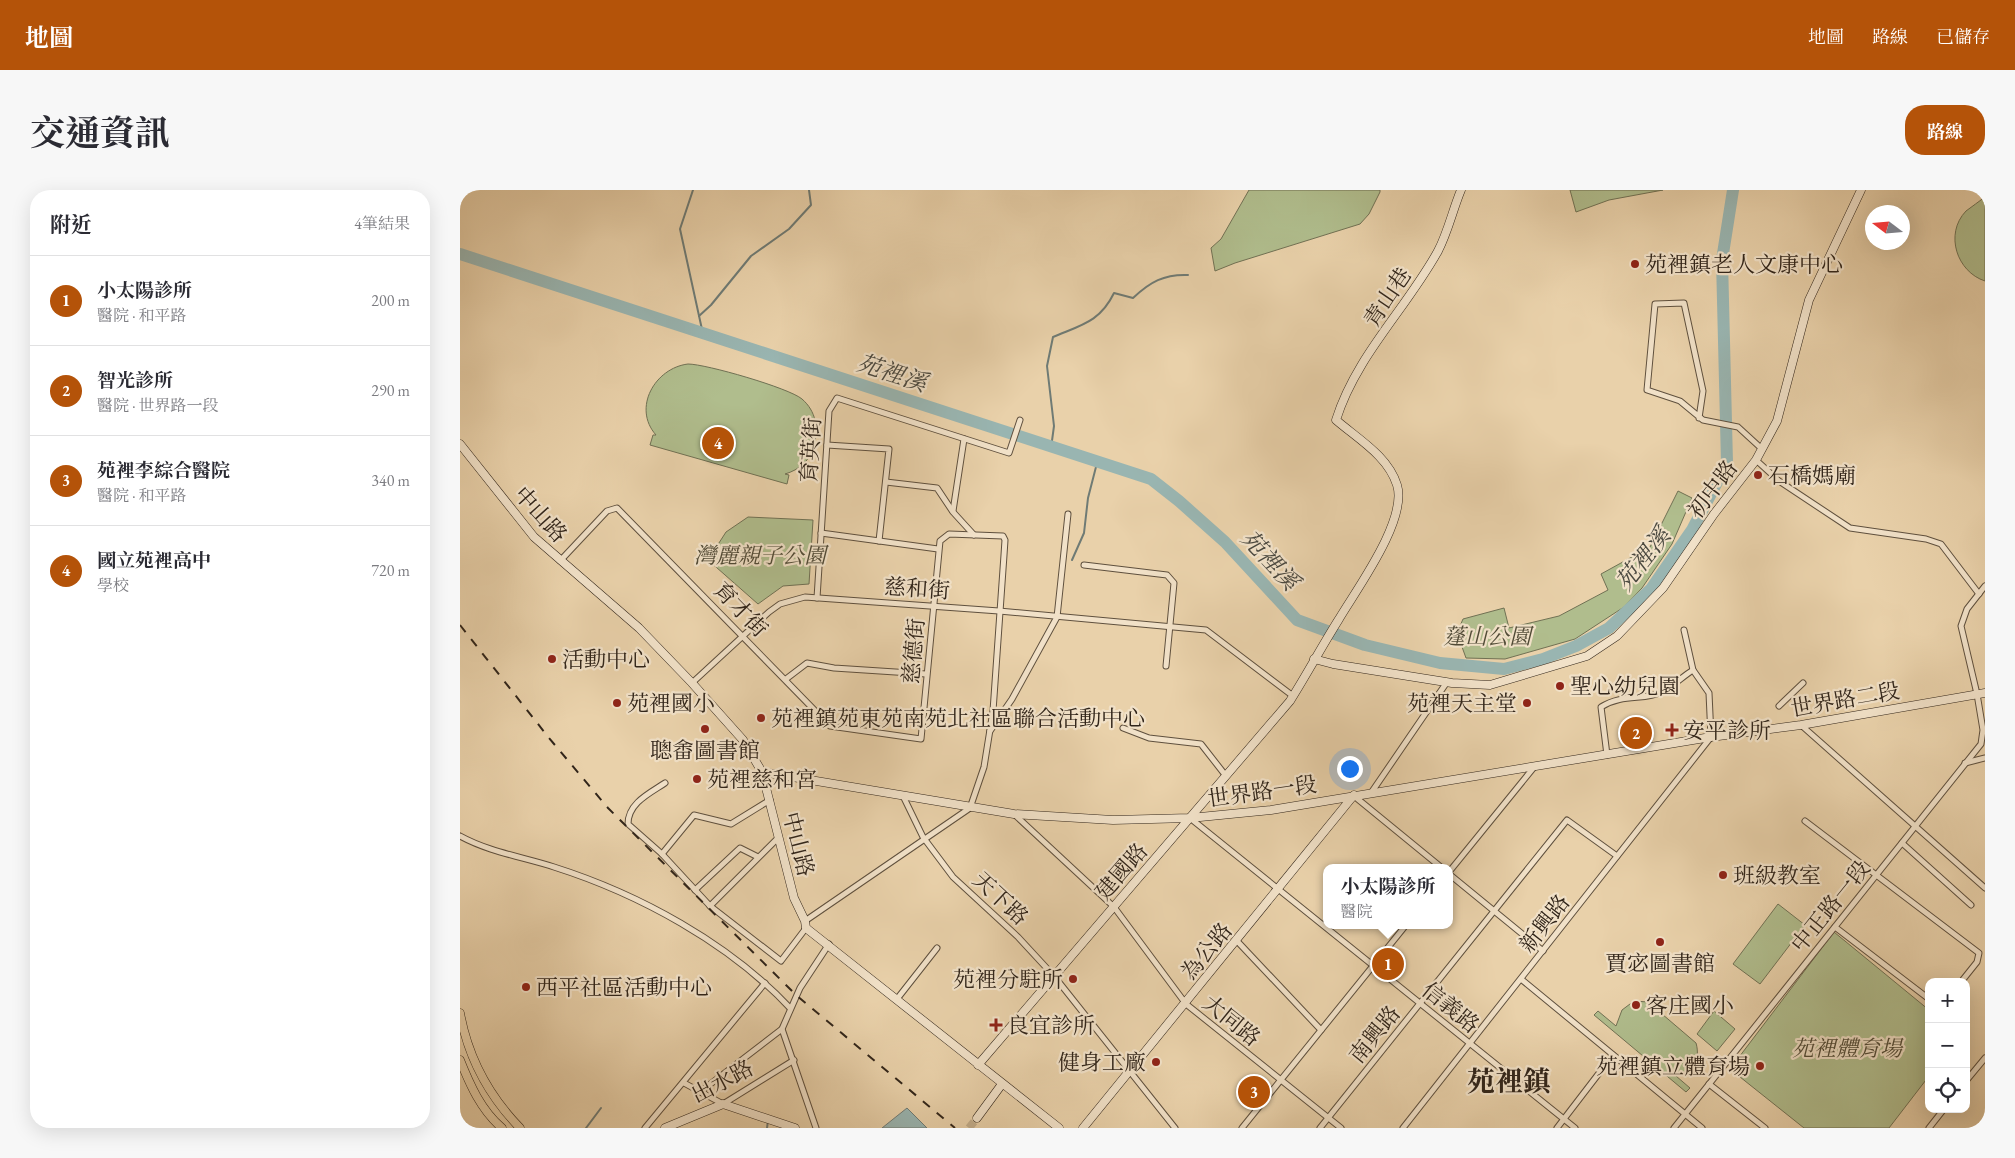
<!DOCTYPE html>
<html lang="zh-TW">
<head>
<meta charset="utf-8">
<style>
  :root { --surface:#fff; --page:#f7f7f7; --text:#2b2b33; --muted:#7c7c81; --line:#e1e1e2; --accent:#b45309 }
  body { margin:0; font-family:"EB Garamond","Noto Serif TC",serif; background:var(--page); color:var(--text) }
  .controls { position:absolute; right:15px; bottom:15px; display:grid; overflow:hidden; border-radius:10px; box-shadow:0 5px 20px #0002 }
  .controls button { width:45px; height:45px; display:grid; place-items:center; padding:0; border:0; border-bottom:1px solid var(--line); background:var(--surface); color:var(--text); font:25px sans-serif }
  .compass { position:absolute; left:1405px; top:15px; width:45px; height:45px; border-radius:50%; background:var(--surface); box-shadow:0 5px 20px #0002; rotate:286deg }
  .you { position:absolute; left:889px; top:578px; width:18px; height:18px; margin:-12px; border:4px solid #fff; border-radius:50%; background:#1a73e8; box-shadow:0 0 0 8px #1a73e833 }
  .badge { display:grid; place-items:center; width:32px; height:32px; border-radius:50%; background:var(--accent); color:#fff; font-size:16px; font-weight:700 }
  .pin { position:absolute; translate:-50% -50%; border:2px solid #fff; box-shadow:0 1px 5px #0006 }
  .popup { position:absolute; left:863px; top:674px; width:130px; height:65px; box-sizing:border-box; display:grid; place-content:center; border-radius:10px; background:var(--surface); filter:drop-shadow(0 1px 4px #0005); font-size:16px; white-space:nowrap; color:var(--muted) }
  .popup b { font-size:19px; color:var(--text) }
  .popup::after { content:''; position:absolute; left:50%; top:100%; margin-left:-10px; border:10px solid transparent; border-top-color:var(--surface) }
  .list { margin:0; padding:0; list-style:none }
  h2 { display:flex; justify-content:space-between; align-items:center; height:65px; margin:0; padding:0 20px; font-size:21px }
  h2 small { font-size:16px; font-weight:400; color:var(--muted) }
  .list li { display:grid; grid-template-columns:32px 1fr auto; gap:15px; align-items:center; box-sizing:border-box; height:90px; padding:0 20px; border-top:1px solid var(--line) }
  .list b { display:block; font-size:19px; white-space:nowrap }
  .list p { margin:0; font-size:16px; white-space:nowrap; color:var(--muted) }
  .list em { font-size:16px; font-style:normal; color:var(--muted) }
  .icon { flex:none; width:28px; height:28px; fill:none; stroke:currentColor; stroke-width:2; stroke-linecap:round; stroke-linejoin:round }
  .map { position:relative; flex:none; width:1525px; height:938px; overflow:hidden; border-radius:20px }
  header { display:flex; align-items:center; gap:30px; box-sizing:border-box; height:70px; padding:0 25px; background:var(--accent); color:#fff }
  header strong { font-size:24px }
  nav { display:flex; gap:28px; margin-inline-start:auto; font-size:18px }
  .intro { display:flex; align-items:center; justify-content:space-between; box-sizing:border-box; height:120px; padding:0 30px }
  h1 { margin:0; font-size:35px }
  .button { padding:12px 22px; border-radius:20px; background:var(--accent); color:#fff; font-size:18px; font-weight:700 }
  main { display:flex; gap:30px; padding:0 30px }
  aside { flex:1; background:var(--surface); border-radius:20px; box-shadow:0 5px 20px #0002 }
  .map>svg:first-child { display:block }
</style>
</head>
<body>
<header>
<strong>地圖</strong>
<nav><a>地圖</a><a>路線</a><a>已儲存</a></nav>
</header>
<div class="intro"><h1>交通資訊</h1><a class="button">路線</a></div>
<main>
<aside>
<h2>附近<small>4筆結果</small></h2>
<ul class="list">
<li><span class="badge">1</span><div><b>小太陽診所</b><p>醫院 · 和平路</p></div><em>200 m</em></li>
<li><span class="badge">2</span><div><b>智光診所</b><p>醫院 · 世界路一段</p></div><em>290 m</em></li>
<li><span class="badge">3</span><div><b>苑裡李綜合醫院</b><p>醫院 · 和平路</p></div><em>340 m</em></li>
<li><span class="badge">4</span><div><b>國立苑裡高中</b><p>學校</p></div><em>720 m</em></li>
</ul>
</aside>
<div class="map">
<svg width="1525" height="938" viewBox="0 0 1525 938">
  <rect width="100%" height="100%" fill="#e9d1aa"/>
  <filter id="stains"><feTurbulence type="fractalNoise" baseFrequency=".004" numOctaves="4"/><feColorMatrix values="0 0 0 0 .2 0 0 0 0 .09 0 0 0 0 .02 0 0 0 .5 -.17"/></filter>
  <radialGradient id="worn" r=".72"><stop offset=".6" stop-color="#630" stop-opacity="0"/><stop offset="1" stop-color="#630" stop-opacity=".3"/></radialGradient>
  <!-- green -->
  <g fill="#b0bd8d" stroke="#707154">
    <polygon points="789,0 920,0 920,2 909,24 900,34 775,73 755,81 751,58 761,49"/>
    <polygon points="1110,0 1203,0 1149,10 1116,22"/>
    <path d="M1525,7V91C1497,82 1484,44 1506,21C1512,16 1519,12 1525,7Z"/>
    <path d="M228,174C246,174 329,198 342,209C356,221 359,239 354,255C351,270 339,280 325,284L329,285L327,294L190,255L193,245H196C172,218 195,178 228,174Z"/>
    <polygon points="1218,301 1232,308 1212,354 1182,398 1164,417 1115,449 1045,469 1006,468 997,443 1003,429 1044,418 1049,438 1099,426 1148,400 1141,384 1190,357"/>
    <polygon points="288,327 353,330 349,394 323,396 298,414 248,370 266,342"/>
    <polygon points="1318,714 1345,735 1300,794 1273,774"/>
    <polygon points="1374,742 1469,820 1469,886 1429,938 1344,938 1270,879"/>
    <path d="M1174,811L1188,812L1236,853C1241,870 1232,882 1216,886L1230,898L1226,902L1134,825L1138,821L1156,836L1162,820Z"/>
    <polygon points="1254,821 1275,839 1257,861 1237,844"/>
  </g>
  <!-- water -->
  <polygon fill="#99b5b1" stroke="#6f7b75" points="447,918 467,938 422,938"/>
  <g fill="none" stroke-linecap="round" stroke-linejoin="round">
    <!-- stream -->
    <g stroke="#6f7b75" stroke-width="2">
      <polyline points="233,0 220,39 243,144"/>
      <polyline points="239,126 251,115 291,66 329,39 351,15 349,0"/>
      <path d="M591,258L594,236L587,176L593,147C621,135 640,132 654,103L673,108C690,92 704,84 728,85"/>
      <polyline points="612,370 624,343 628,308 637,273"/>
      <polyline points="126,938 141,918"/>
      <polyline points="307,938 308,931"/>
    </g>
    <!-- river -->
    <polyline stroke="#99b5b1" stroke-width="12" points="0,64 691,289 719,311 765,352 837,430 905,455 980,473 1044,479 1083,469 1116,456 1149,438 1191,399 1232,340 1267,273 1262,70 1273,0"/>
    <!-- secondary-tunnel -->
    <polyline stroke="#c4af8d" stroke-width="8" stroke-dasharray="8 4" stroke-linecap="butt" points="509,938 517,928"/>
    <defs>
      <g id="street">
        <polyline points="1239,228 1243,201 1224,113 1195,114 1187,200 1220,211 1243,230 1278,237 1302,259"/>
        <polyline points="367,255 429,259 419,351"/>
        <polyline points="1296,270 1319,291 1390,338 1466,349 1481,354 1519,404"/>
        <polyline points="426,292 477,298 493,322 514,345"/>
        <polyline points="493,321 504,249"/>
        <polyline points="361,343 478,359"/>
        <polyline points="100,371 147,321 157,318 370,536 461,549 480,351 489,344 543,346 545,350 544,365 533,521 524,577 510,618 345,731"/>
        <polyline points="624,375 707,385 714,393 706,476"/>
        <polyline points="357,408 369,221 377,208 549,263 560,230"/>
        <polyline points="326,489 347,473 374,478 466,484"/>
        <polyline points="232,493 309,422 320,414 345,407 539,421 746,440 833,506"/>
        <polyline points="1319,516 1343,493"/>
        <polyline points="1341,535 1525,698"/>
        <polyline points="663,538 689,548 741,554 766,586"/>
        <polyline points="530,541 552,509 597,427 608,324"/>
        <path d="M1147,565L1141,517C1163,503 1185,511 1201,502C1212,497 1222,487 1233,480"/>
        <polyline points="1505,573 1525,568"/>
        <path d="M205,593C190,603 168,613 168,634L202,664L250,716"/>
        <polyline points="911,603 987,492"/>
        <polyline points="894,606 982,678"/>
        <polyline points="444,608 463,647 493,687 558,747 594,786 715,938"/>
        <polyline points="554,624 654,717 726,814 881,938"/>
        <polyline points="730,628 1115,938"/>
        <polyline points="1345,631 1519,763 1517,772 1501,792"/>
        <path d="M0,646C29,662 63,667 94,677C179,704 269,753 330,818"/>
        <polyline points="319,647 250,716 321,771 346,738"/>
        <polyline points="1442,653 1511,715"/>
        <polyline points="202,664 234,625 271,634 310,610"/>
        <polyline points="989,682 1075,576"/>
        <polyline points="989,684 1083,761"/>
        <polyline points="235,700 280,658 298,667"/>
        <polyline points="1375,737 1469,809"/>
        <polyline points="777,751 861,840"/>
        <polyline points="1061,789 1242,938"/>
        <polyline points="437,809 477,758"/>
        <polyline points="1506,891 1525,868"/>
        <polyline points="224,893 263,914 334,870"/>
        <polyline points="1249,894 1305,938"/>
        <polyline points="240,902 322,839"/>
        <polyline points="185,938 305,793"/>
        <polyline points="356,938 322,839 340,798 369,754"/>
        <polyline points="782,938 946,735"/>
        <polyline points="860,938 1107,630 1157,666"/>
        <polyline points="943,938 1251,547 1249,503 1233,480 1224,440"/>
        <polyline points="1097,938 1153,865"/>
        <polyline points="1214,938 1521,554 1523,540 1517,504 1501,436 1507,419 1525,396"/>
        <polyline points="1469,938 1484,919"/>
      </g>
      <g id="secondary">
        <polyline points="0,254 74,347 179,438 232,493 283,550 302,582 334,708 345,731 346,738 599,938"/>
        <polyline points="854,469 873,474 992,493 1030,495 1127,466 1157,446 1203,398 1254,324 1296,270 1317,231 1349,110 1401,0"/>
        <polyline points="302,582 554,624 653,630 730,628 811,620 1251,547 1341,535 1525,503"/>
        <path d="M518,875L830,511C847,484 862,456 879,429C896,400 948,330 937,295C928,266 898,249 876,230C896,166 946,119 978,61C988,42 993,19 1001,0"/>
        <polyline points="517,928 542,894"/>
        <polyline points="205,938 263,914 335,938"/>
        <polyline points="623,938 894,605"/>
      </g>
      <g id="primary">
        <path d="M0,823C8,867 29,906 60,938"/>
        <path d="M0,870C10,895 21,920 42,938"/>
      </g>
    </defs>
    <!-- street casing -->
    <use href="#street" stroke="#5f503e" stroke-width="7"/>
    <!-- secondary casing -->
    <use href="#secondary" stroke="#31251a" stroke-width="9"/>
    <!-- primary casing -->
    <use href="#primary" stroke="#31251a" stroke-width="9"/>
    <!-- street -->
    <use href="#street" stroke="#f1e1c8" stroke-width="5"/>
    <!-- secondary -->
    <use href="#secondary" stroke="#f1e1c8" stroke-width="8"/>
    <!-- primary -->
    <use href="#primary" stroke="#e9d1aa" stroke-width="8"/>
    <!-- rail -->
    <polyline stroke="#31251a" stroke-width="2" stroke-dasharray="9 9" stroke-linecap="butt" points="0,435 89,548 148,618 336,805 495,938"/>
  </g>
  <!-- markers -->
  <g fill="#8f2418" stroke="#f1e1c8" stroke-width="2">
    <circle cx="1175" cy="74" r="5"/>
    <circle cx="1298" cy="285" r="5"/>
    <circle cx="92" cy="469" r="5"/>
    <circle cx="1100" cy="496" r="5"/>
    <circle cx="157" cy="513" r="5"/>
    <circle cx="1067" cy="513" r="5"/>
    <circle cx="301" cy="528" r="5"/>
    <circle cx="245" cy="539" r="5"/>
    <path d="M1209.5 532.5h5v5h5v5h-5v5h-5v-5h-5v-5h5z"/>
    <circle cx="237" cy="589" r="5"/>
    <circle cx="1263" cy="685" r="5"/>
    <circle cx="1200" cy="752" r="5"/>
    <circle cx="613" cy="789" r="5"/>
    <circle cx="66" cy="797" r="5"/>
    <circle cx="1176" cy="815" r="5"/>
    <path d="M533.5 827.5h5v5h5v5h-5v5h-5v-5h-5v-5h5z"/>
    <circle cx="696" cy="872" r="5"/>
    <circle cx="1300" cy="876" r="5"/>
  </g>
  <g text-anchor="middle" stroke-width="4.5" stroke-linejoin="round" paint-order="stroke">
    <!-- poi labels -->
    <g font-size="22" fill="#31251a" stroke="#f1e1c8" text-anchor="start">
      <text x="1185" y="82">苑裡鎮老人文康中心</text>
      <text x="1308" y="293">石橋媽廟</text>
      <text x="102" y="477">活動中心</text>
      <text x="1110" y="504">聖心幼兒園</text>
      <text x="167" y="521">苑裡國小</text>
      <text x="1057" y="521" text-anchor="end">苑裡天主堂</text>
      <text x="311" y="536">苑裡鎮苑東苑南苑北社區聯合活動中心</text>
      <text x="1223" y="548">安平診所</text>
      <text x="245" y="568" text-anchor="middle">聰畬圖書館</text>
      <text x="247" y="597">苑裡慈和宮</text>
      <text x="1273" y="693">班級教室</text>
      <text x="1200" y="781" text-anchor="middle">賈宓圖書館</text>
      <text x="603" y="797" text-anchor="end">苑裡分駐所</text>
      <text x="76" y="805">西平社區活動中心</text>
      <text x="1186" y="823">客庄國小</text>
      <text x="547" y="843">良宜診所</text>
      <text x="686" y="880" text-anchor="end">健身工廠</text>
      <text x="1290" y="884" text-anchor="end">苑裡鎮立體育場</text>
    </g>
    <!-- street labels -->
    <g font-size="22" fill="#31251a" stroke="#f1e1c8">
      <text transform="translate(927 107) rotate(-56)" y="8">青山巷</text>
      <text transform="translate(350 260) rotate(-86)" y="8">育英街</text>
      <text transform="translate(1252 299) rotate(-53)" y="8">初中路</text>
      <text transform="translate(81 324) rotate(48)" y="8">中山路</text>
      <text transform="translate(457 398) rotate(4)" y="8">慈和街</text>
      <text transform="translate(281 419) rotate(46)" y="8">育才街</text>
      <text transform="translate(453 461) rotate(-85)" y="8">慈德街</text>
      <text transform="translate(1385 509) rotate(-10)" y="8">世界路二段</text>
      <text transform="translate(802 601) rotate(-8)" y="8">世界路一段</text>
      <text transform="translate(339 654) rotate(76)" y="8">中山路</text>
      <text transform="translate(661 681) rotate(-49)" y="8">建國路</text>
      <text transform="translate(541 708) rotate(43)" y="8">天下路</text>
      <text transform="translate(1370 716) rotate(-51)" y="8">中正路一段</text>
      <text transform="translate(1084 733) rotate(-52)" y="8">新興路</text>
      <text transform="translate(746 761) rotate(-51)" y="8">為公路</text>
      <text transform="translate(991 817) rotate(39)" y="8">信義路</text>
      <text transform="translate(772 830) rotate(39)" y="8">大同路</text>
      <text transform="translate(914 844) rotate(-51)" y="8">南興路</text>
      <text transform="translate(262 891) rotate(-28)" y="8">出水路</text>
    </g>
    <!-- park labels -->
    <g font-size="22" font-style="italic" fill="#514b37" stroke="#f1e1c8">
      <text x="300" y="373">灣麗親子公園</text>
      <text x="1027" y="454">蓬山公園</text>
      <text x="1387" y="866">苑裡體育場</text>
    </g>
    <!-- water labels -->
    <g font-size="24" font-style="italic" fill="#4b4940" stroke="#f1e1c8">
      <text transform="translate(432 183) rotate(18)" y="8">苑裡溪</text>
      <text transform="translate(1183 369) rotate(-52)" y="8">苑裡溪</text>
      <text transform="translate(810 370) rotate(47)" y="8">苑裡溪</text>
    </g>
    <!-- district labels -->
    <g font-size="28" font-weight="bold" fill="#31251a" stroke="#f1e1c8">
      <text x="1049" y="901">苑裡鎮</text>
    </g>
  </g>
  <rect width="100%" height="100%" filter="url(#stains)"/>
  <rect width="100%" height="100%" fill="url(#worn)"/>
</svg>
<div class="controls">
<button>+</button>
<button>−</button>
<button><svg class="icon" aria-label="locate" viewBox="0 0 24 24"><circle cx="12" cy="12" r="6"/><path d="M12 2v4M12 18v4M2 12h4M18 12h4"/></svg></button>
</div>
<svg class="compass" viewBox="-18 -18 36 36"><path d="M0-13l5 13h-10z" fill="#e53935"/><path d="M0 13l5-13h-10z" fill="#7c7c81"/></svg>
<div class="you"></div>
<div class="pin badge" style="left:928px;top:774px">1</div>
<div class="popup"><b>小太陽診所</b>醫院</div>
<div class="pin badge" style="left:1176px;top:543px">2</div>
<div class="pin badge" style="left:794px;top:902px">3</div>
<div class="pin badge" style="left:258px;top:253px">4</div>
</div>
</main>
</body>
</html>
